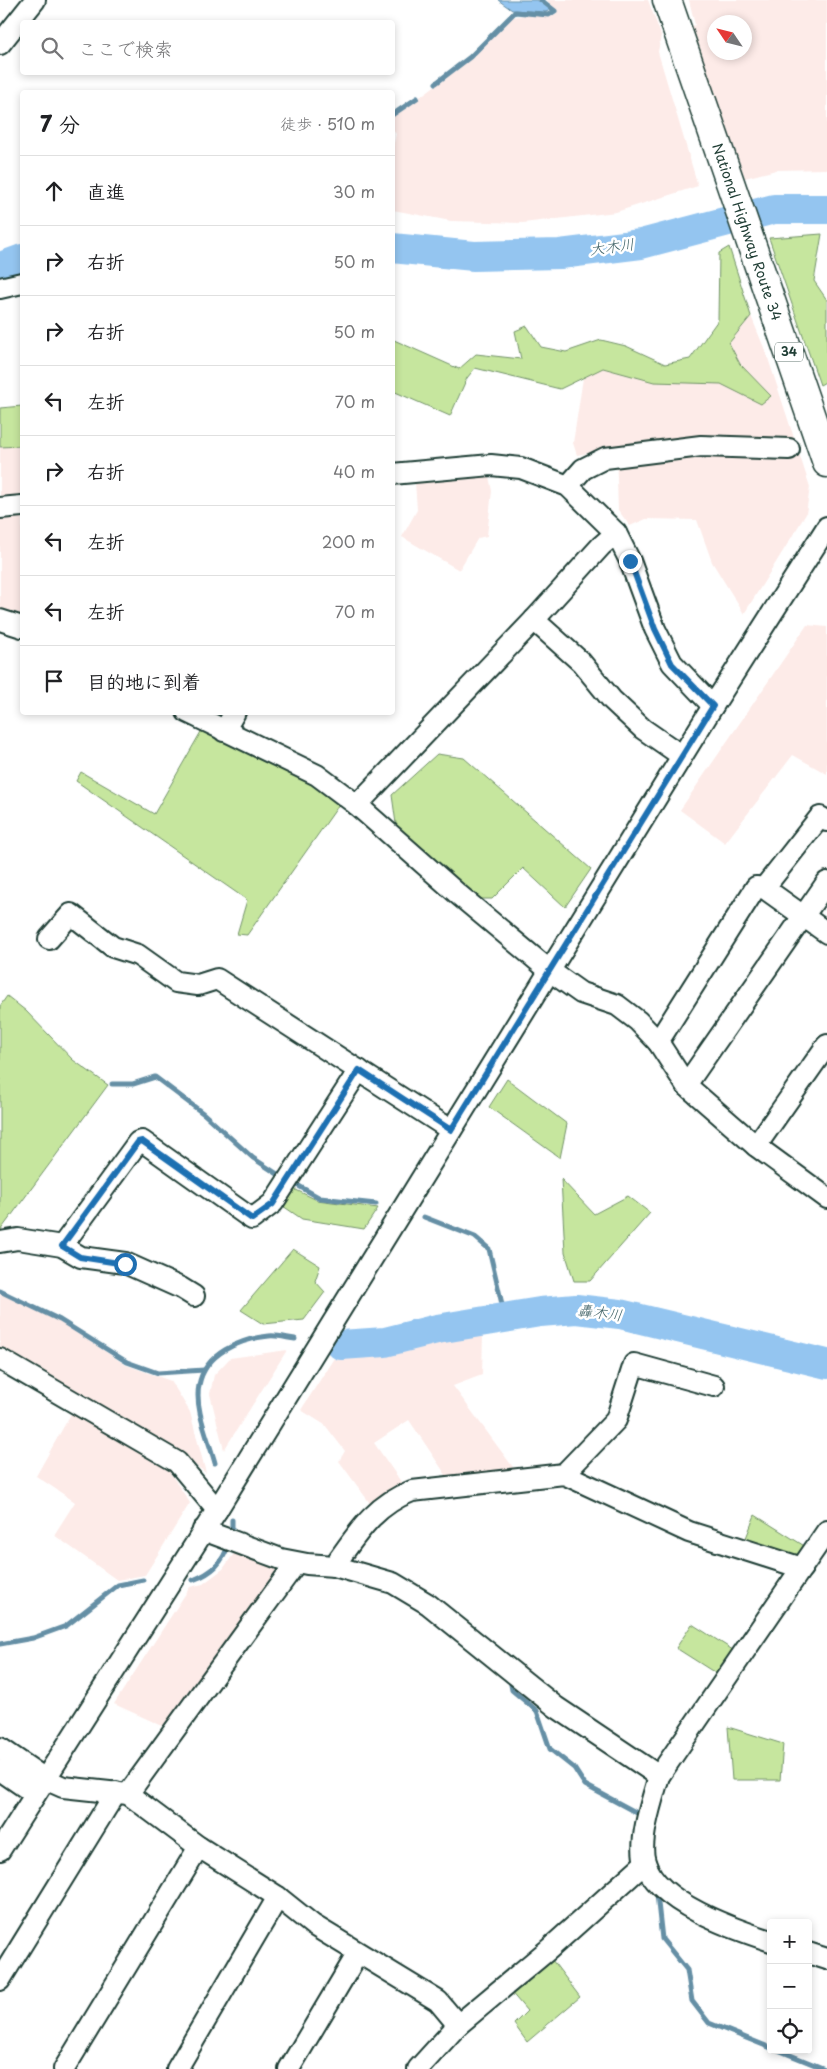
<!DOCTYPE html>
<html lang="ja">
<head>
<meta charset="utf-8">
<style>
  :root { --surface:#fff; --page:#f2f2f2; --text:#202124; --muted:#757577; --line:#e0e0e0 }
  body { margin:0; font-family:"Playpen Sans","Klee One",sans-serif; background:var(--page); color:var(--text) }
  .controls { position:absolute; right:15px; bottom:15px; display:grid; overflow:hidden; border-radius:5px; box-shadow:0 2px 8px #0003 }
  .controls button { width:45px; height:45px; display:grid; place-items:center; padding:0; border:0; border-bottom:1px solid var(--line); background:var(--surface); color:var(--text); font:25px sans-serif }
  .compass { position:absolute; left:707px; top:15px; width:45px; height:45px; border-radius:50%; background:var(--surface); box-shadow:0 2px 8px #0003; rotate:305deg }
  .stop { position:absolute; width:15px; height:15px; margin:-11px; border:4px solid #1f6fb2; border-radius:50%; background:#fff }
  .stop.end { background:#1f6fb2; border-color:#fff; box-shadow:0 1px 5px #0008 }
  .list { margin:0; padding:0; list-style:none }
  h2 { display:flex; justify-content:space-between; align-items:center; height:65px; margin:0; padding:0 20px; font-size:21px }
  h2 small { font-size:16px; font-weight:400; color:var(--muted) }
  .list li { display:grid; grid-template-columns:32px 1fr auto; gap:15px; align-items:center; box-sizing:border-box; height:70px; padding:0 20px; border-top:1px solid var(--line) }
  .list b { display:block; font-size:19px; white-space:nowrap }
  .list em { font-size:16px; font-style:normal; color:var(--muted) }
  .icon { flex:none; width:28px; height:28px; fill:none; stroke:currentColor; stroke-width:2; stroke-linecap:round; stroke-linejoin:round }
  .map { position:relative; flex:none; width:827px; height:2069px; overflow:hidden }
  .search { position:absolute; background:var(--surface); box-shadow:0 2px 8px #0003; left:20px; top:20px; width:375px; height:55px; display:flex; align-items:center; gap:12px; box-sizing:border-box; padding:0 18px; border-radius:5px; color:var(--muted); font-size:19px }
  .panel { position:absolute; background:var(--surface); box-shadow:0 2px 8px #0003; left:20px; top:90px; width:375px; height:625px; border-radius:5px }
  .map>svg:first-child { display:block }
</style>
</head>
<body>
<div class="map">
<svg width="827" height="2069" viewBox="0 0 827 2069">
  <rect width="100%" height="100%" fill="#fff"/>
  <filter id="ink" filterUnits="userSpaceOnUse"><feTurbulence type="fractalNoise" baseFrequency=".02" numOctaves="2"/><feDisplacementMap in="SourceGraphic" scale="10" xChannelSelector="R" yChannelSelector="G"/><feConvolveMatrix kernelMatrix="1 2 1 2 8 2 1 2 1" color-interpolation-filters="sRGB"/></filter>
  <g filter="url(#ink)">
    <!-- built -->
    <g fill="#fdebe8" fill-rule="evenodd">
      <polygon points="547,0 648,0 661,35 658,52 698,186 616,212 523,223 451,221 393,210 393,147 396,134 393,130 393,117 472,58 513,17 529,14 551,17 557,13"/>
      <path d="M689,0H827V169L776,170L745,178L698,45L689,27L695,25ZM714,22H744V52H714Z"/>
      <polygon points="751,316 767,355 810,487 806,514 744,614 712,562 697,520 646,519 630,526 618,510 616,448 577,455 573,443 583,378 603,368 654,382 721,384 761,403 770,396 740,364 729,343"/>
      <polygon points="22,446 22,495 0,497 0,447"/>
      <polygon points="489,476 492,491 487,536 478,538 459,570 402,537 417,510 415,482"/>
      <polygon points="22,517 22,621 0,614 0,518"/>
      <polygon points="807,625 827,627 827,774 793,755 725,843 680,810"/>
      <polygon points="0,1293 60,1322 126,1365 171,1381 190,1412 206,1473 178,1452 0,1351"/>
      <polygon points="483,1333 482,1375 453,1386 518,1474 450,1481 409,1420 374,1443 404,1486 372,1506 339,1461 345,1451 325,1425 301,1410 334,1358 372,1357"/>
      <polygon points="287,1350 224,1450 210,1394 214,1375 230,1358"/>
      <polygon points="72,1412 165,1465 190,1503 145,1575 117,1580 54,1535 75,1502 36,1476"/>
      <polygon points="235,1552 286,1568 169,1729 114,1704 190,1587 203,1584 223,1569"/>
    </g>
    <!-- green -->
    <g fill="#c6e69e" stroke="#729269">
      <polygon points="822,234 814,281 827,300 827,381 820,385 769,238"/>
      <polygon points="729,247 751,316 729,343 740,364 771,396 761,404 721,384 654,382 603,368 560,389 475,368 467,378 450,416 393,391 392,344 394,340 459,369 476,354 521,359 515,331 527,326 541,347 566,352 601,340 626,346 665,364 690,359 718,320 719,253"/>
      <polygon points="22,406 22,446 0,447 0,408"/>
      <polygon points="202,730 317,782 341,802 247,935 237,934 247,900 76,781 81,772 154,814"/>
      <polygon points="437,754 464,758 591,869 565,907 523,868 492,899 476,899 397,831 392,795"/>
      <polygon points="7,996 26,1011 73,1060 108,1085 0,1231 0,1006"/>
      <polygon points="507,1079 567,1124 560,1158 489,1107"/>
      <polygon points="561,1179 594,1214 628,1196 650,1213 590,1281 574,1281 565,1252"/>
      <polygon points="294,1189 317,1200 378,1208 364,1229 302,1219 283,1206"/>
      <polygon points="293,1249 320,1266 315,1281 325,1292 304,1320 263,1324 241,1310"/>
      <polygon points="755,1515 806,1547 801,1554 790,1558 744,1543"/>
      <polygon points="692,1624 736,1652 720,1676 676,1648"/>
      <polygon points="728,1727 783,1744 780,1780 732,1780"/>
      <polygon points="549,1956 580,1997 527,2042 514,2024 527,2011 510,1991"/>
    </g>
    <!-- water -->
    <polygon fill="#94c5f0" stroke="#658fa5" points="498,0 537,0 552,9 546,12 512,10"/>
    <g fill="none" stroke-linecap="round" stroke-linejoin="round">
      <!-- stream -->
      <g stroke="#658fa5" stroke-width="5">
        <polyline points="436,83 470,57 515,12 549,15 555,11 541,0"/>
        <polyline points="392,115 417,98"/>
        <polyline points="112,1084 133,1084 155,1077 204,1114 253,1158 279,1175"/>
        <polyline points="297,1185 320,1198 376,1204"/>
        <polyline points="424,1217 475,1237 489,1249 502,1304"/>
        <polyline points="0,1291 60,1320 127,1362 158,1373 204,1370"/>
        <path d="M215,1463C209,1440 194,1409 199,1385C205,1353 240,1339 269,1336C277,1335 287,1338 295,1339"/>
        <polyline points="232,1535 232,1520"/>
        <path d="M193,1580C212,1573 223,1563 229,1543"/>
        <polyline points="0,1644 33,1638 66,1626 118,1585 143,1580"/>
        <polyline points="510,1679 512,1690 537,1711 550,1749 574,1768 585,1785 639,1814"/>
        <polyline points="657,1894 662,1939 687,1970 692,2001 709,2023 771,2048"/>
        <polyline points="778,2050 825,2069"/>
      </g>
      <!-- river -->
      <g stroke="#94c5f0" stroke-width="30">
        <polyline points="392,248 474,256 560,254 641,244 774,209 827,209"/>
        <polyline points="0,267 22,259"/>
        <polyline points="341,1345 385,1342 437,1329 540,1312 576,1309 620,1314 827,1364"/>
      </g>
      <defs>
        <g id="minor">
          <polyline points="0,44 35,0"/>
          <polyline points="0,288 22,283"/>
          <polyline points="392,474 491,465 521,468 568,486 616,533 630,561 655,629 672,663 713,706"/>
          <polyline points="568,486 583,469 605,458 701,446 789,449"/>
          <polyline points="0,508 22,506"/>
          <polyline points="0,620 22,627"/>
          <polyline points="534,620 581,662 612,700 643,729 682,756"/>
          <polyline points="187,712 317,775 357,805 459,895 550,971 581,993 617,1005 638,1021 658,1042 686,1085 756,1146 827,1198"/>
          <polyline points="224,731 235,712"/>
          <polyline points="357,805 534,620 601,546 616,533"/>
          <polyline points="764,888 827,933"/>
          <polyline points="49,939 71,914 113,947 138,955 176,982 198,985 217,979 451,1130"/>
          <polyline points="658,1042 756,887 764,888 820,817 827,821"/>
          <polyline points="686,1085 827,882"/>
          <polyline points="756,1146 827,1045"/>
          <polyline points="0,1242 18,1239 62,1246 81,1257 125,1263 181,1288 194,1296"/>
          <polyline points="62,1246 138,1142 142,1141 252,1219 273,1203 359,1070"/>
          <polyline points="0,1359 177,1462 217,1510"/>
          <polyline points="564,1474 616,1420 634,1364 714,1386"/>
          <polyline points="203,1530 281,1559 307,1564 334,1566 393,1583 428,1604 556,1707 659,1776"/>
          <path d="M334,1566C357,1534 374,1505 412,1491L564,1474L689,1532L802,1568"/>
          <polyline points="0,1748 45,1779 63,1787 128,1794 199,1847 278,1897 313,1925 438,2001 458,2025"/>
          <polyline points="0,1770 35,1794"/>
          <polyline points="128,1794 296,1563"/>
          <polyline points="0,1850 217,1510 713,706 827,527"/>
          <path d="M771,1941C734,1929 657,1903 645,1862C638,1841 653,1797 659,1776L827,1531"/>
          <polyline points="808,1953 827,1959"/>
          <polyline points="0,1980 116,1792"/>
          <polyline points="64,2069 199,1847"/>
          <polyline points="177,2069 278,1897"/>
          <polyline points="289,2069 358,1953"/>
          <polyline points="418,2069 458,2025 548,1950 645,1863"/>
        </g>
        <polyline id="highway" points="667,0 827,463"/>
      </defs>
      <!-- minor casing -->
      <use href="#minor" stroke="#1f3d34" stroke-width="24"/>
      <!-- highway casing -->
      <use href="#highway" stroke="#1f3d34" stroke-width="31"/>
      <!-- minor -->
      <use href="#minor" stroke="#fff" stroke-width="20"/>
      <!-- highway -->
      <use href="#highway" stroke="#fff" stroke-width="28"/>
    </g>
  </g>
  <g fill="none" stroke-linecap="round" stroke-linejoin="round" filter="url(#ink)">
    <!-- route -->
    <polyline stroke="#1f6fb2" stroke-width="6" points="125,1264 80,1257 62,1246 138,1142 142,1141 252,1219 273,1204 359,1070 451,1130 713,706 672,664 655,629 630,561"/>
  </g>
  <g text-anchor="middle" stroke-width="5" stroke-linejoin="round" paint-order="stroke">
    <!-- shield labels -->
    <rect fill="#fff" stroke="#627771" stroke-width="1" x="775" y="342.5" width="28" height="19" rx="4"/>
    <g font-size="12" font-weight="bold" fill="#1f3d34">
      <text x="789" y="356">34</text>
    </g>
    <!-- street labels -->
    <g font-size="14" fill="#1f3d34" stroke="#fff">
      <text transform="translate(747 232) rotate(71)" y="5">National Highway Route 34</text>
    </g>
    <!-- water labels -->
    <g font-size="15" font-style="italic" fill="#3c5f63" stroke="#fff">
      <text transform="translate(612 247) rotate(-7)" y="5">大木川</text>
      <text transform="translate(600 1313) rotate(7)" y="5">轟木川</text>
    </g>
  </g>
</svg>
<div class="controls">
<button>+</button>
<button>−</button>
<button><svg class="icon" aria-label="locate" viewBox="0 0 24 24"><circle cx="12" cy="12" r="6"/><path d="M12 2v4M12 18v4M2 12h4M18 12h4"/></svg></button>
</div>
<svg class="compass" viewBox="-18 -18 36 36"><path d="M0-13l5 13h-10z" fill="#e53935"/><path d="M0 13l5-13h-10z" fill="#757577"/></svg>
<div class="stop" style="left:125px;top:1264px"></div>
<div class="stop end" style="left:630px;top:561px"></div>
<div class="search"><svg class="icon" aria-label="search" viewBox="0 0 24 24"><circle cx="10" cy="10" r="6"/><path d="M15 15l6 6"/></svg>ここで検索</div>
<section class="panel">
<h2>7 分<small>徒歩 · 510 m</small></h2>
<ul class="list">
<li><svg class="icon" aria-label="ahead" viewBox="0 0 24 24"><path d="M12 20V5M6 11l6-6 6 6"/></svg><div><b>直進</b></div><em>30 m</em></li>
<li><svg class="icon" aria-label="right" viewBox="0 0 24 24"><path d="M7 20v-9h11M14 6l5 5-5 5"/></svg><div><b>右折</b></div><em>50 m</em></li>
<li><svg class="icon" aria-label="right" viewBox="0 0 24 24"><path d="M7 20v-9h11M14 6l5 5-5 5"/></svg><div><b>右折</b></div><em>50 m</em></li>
<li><svg class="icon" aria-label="left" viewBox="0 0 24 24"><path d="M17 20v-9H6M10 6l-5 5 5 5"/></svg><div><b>左折</b></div><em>70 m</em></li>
<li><svg class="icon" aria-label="right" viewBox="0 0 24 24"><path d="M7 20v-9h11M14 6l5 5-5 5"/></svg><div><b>右折</b></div><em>40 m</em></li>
<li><svg class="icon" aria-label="left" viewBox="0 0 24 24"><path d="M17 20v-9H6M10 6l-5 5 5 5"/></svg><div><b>左折</b></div><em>200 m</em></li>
<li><svg class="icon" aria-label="left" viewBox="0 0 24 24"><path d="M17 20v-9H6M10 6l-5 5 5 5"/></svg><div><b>左折</b></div><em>70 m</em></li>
<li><svg class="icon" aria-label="arrive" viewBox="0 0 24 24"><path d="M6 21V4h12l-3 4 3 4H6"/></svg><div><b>目的地に到着</b></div></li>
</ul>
</section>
</div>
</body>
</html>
